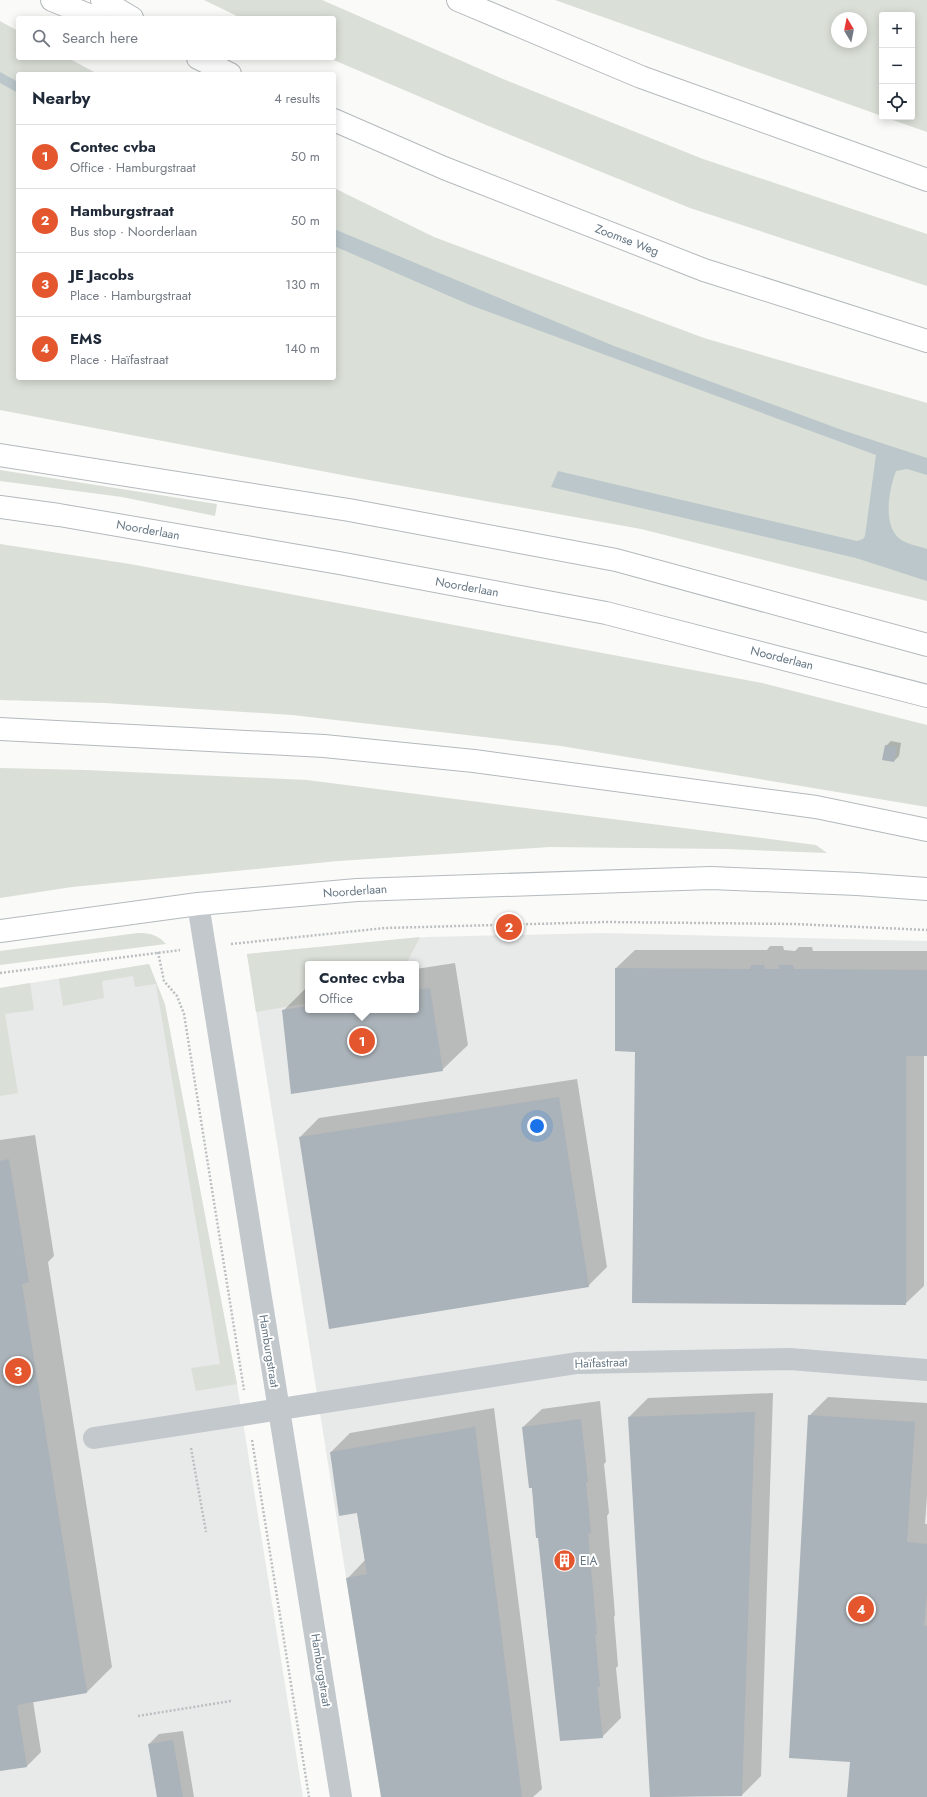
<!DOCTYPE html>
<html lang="en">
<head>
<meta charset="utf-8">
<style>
  :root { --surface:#fff; --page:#f6f6f7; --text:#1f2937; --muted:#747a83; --line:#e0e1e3; --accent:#e4572e }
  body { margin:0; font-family:Jost,sans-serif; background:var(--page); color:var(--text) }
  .controls { position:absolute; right:12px; top:12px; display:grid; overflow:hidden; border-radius:4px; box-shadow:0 2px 10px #0003 }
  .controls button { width:36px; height:36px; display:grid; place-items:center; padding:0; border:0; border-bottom:1px solid var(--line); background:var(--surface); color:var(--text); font:20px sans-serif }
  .compass { position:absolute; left:831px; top:12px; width:36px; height:36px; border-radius:50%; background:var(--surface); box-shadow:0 2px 10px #0003; rotate:350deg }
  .you { position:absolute; left:537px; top:1126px; width:14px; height:14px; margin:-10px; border:3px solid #fff; border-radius:50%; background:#1a73e8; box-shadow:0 0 0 6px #1a73e833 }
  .badge { display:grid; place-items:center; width:26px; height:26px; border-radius:50%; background:var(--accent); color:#fff; font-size:13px; font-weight:700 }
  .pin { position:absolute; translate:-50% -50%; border:2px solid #fff; box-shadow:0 1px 4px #0006 }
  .popup { position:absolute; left:305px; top:961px; width:114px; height:52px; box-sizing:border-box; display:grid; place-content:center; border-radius:4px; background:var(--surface); filter:drop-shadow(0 1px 3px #0005); font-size:13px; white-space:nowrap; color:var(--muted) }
  .popup b { font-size:15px; color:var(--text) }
  .popup::after { content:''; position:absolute; left:50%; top:100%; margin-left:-8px; border:8px solid transparent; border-top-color:var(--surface) }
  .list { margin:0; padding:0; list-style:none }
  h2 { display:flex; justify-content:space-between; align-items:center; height:52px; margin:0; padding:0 16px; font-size:17px }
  h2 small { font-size:13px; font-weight:400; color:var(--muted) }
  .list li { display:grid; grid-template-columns:26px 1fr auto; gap:12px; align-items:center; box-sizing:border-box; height:64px; padding:0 16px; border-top:1px solid var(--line) }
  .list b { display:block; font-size:15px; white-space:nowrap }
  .list p { margin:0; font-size:13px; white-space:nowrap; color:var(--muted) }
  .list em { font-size:13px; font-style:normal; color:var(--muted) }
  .icon { flex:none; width:22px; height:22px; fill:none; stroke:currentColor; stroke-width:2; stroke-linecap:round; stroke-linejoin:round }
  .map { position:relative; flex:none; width:927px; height:1797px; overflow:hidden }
  .search { position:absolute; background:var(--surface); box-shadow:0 2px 10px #0003; left:16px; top:16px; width:320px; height:44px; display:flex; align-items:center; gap:10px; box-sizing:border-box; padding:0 14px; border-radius:4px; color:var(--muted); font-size:15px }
  .panel { position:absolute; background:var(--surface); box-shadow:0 2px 10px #0003; left:16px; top:72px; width:320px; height:308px; border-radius:4px }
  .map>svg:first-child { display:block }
</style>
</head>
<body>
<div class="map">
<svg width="927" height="1797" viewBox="0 0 927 1797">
  <rect width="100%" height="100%" fill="#fafaf8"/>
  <!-- built -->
  <g fill="#e8e9e9" fill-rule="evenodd">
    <path d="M603,933L927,941V1797H381L247,954L427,937ZM308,964H416V1010H308Z"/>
    <polygon points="149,964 165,1004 237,1384 303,1797 0,1797 0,988"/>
  </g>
  <!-- green -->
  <g fill="#dadfd7" fill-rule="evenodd">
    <polygon points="204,0 322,0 503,79 703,159 927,234 927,286 690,208 486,125 329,58 334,58 334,18 241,18"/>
    <path d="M555,0H927V132L884,117H912V15H882V116ZM837,18H861V42H837Z"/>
    <polygon points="0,21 18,31 18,58 68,58 98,74 18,74 18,378 334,378 334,188 434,237 704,338 927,403 927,601 641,529 358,478 0,410"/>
    <polygon points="0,470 217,504 215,516 122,497 0,481"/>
    <polygon points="0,544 130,564 762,683 927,725 927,807 561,746 292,715 105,703 0,700"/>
    <polygon points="0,768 85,770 307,780 816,845 827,853 727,849 550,847 338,861 72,887 0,898"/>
    <path d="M138,933C150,933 158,935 166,944L0,965V951Z"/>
    <polygon points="420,937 406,964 308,964 308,1003 256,1012 247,954"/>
    <polygon points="149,964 165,1005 237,1384 196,1391 191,1368 220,1364 156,984 135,987 133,976 102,981 104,998 63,1006 59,979"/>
    <polygon points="30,983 34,1010 5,1014 18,1093 0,1096 0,988"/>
  </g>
  <!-- water -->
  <g fill="#bbc7cb">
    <polygon points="0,72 18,82 18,93 0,83"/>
    <path d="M334,229L614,346L842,430L927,458V475L907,469L896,471C889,489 881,529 903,541C910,545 919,546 927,549V581L856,558L551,487L558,471L857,541L863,539L865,536L876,455L470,305L334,246Z"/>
  </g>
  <!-- shadow -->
  <g fill="#0003">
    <polygon points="891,741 901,743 899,756 894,761 886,746"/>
    <polygon points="770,946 783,946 784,950 795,951 799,947 812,947 813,951 927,951 927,1055 924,1055 924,1286 905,1304 636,1051 616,968 635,950 767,950"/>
    <polygon points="455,963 468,1045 442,1070 283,1011 308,986 308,1010 416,1010 416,969"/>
    <polygon points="577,1079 607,1267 588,1286 300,1137 319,1118"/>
    <polygon points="35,1135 54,1256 48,1262 112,1667 87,1692 33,1701 41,1752 26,1767 0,1770 0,1140"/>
    <polygon points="773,1393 761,1776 742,1795 651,1797 629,1417 648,1398"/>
    <polygon points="828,1397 927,1403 927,1496 925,1524 927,1524 927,1797 848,1797 851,1761 809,1416"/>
    <polygon points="600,1401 606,1462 604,1464 609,1513 607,1516 615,1615 614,1617 618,1666 616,1668 621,1718 602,1737 551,1640 549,1640 539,1537 523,1427 542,1409"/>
    <polygon points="494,1408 542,1789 533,1797 382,1797 347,1579 365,1560 357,1511 331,1452 350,1433"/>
    <polygon points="183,1731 194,1797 158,1797 149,1744 159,1734"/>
  </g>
  <!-- building -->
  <g fill="#aab3b9">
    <polygon points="885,745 897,747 894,762 882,760"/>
    <polygon points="751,965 764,965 765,969 779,969 779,965 793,965 794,969 927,970 927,1056 906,1056 906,1305 632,1303 635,1052 615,1051 615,968 750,969"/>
    <polygon points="430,988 443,1071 291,1094 282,1010 308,1006 308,1010 416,1010 416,990"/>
    <polygon points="559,1097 589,1287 329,1329 299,1137"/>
    <polygon points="9,1159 29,1282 22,1284 87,1693 17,1705 27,1767 0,1771 0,1161"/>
    <polygon points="755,1412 742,1796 650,1797 628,1417"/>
    <polygon points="808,1415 915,1422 907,1542 927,1544 927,1593 924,1626 927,1626 927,1797 847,1797 850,1762 789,1758"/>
    <polygon points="581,1419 588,1482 586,1482 591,1533 588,1534 597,1635 595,1635 600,1686 597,1687 603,1738 560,1741 538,1538 536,1538 532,1488 529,1488 522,1427"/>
    <polygon points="475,1427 522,1797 381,1797 346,1578 367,1574 357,1513 339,1516 330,1452"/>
    <polygon points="173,1740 183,1797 157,1797 148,1744"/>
  </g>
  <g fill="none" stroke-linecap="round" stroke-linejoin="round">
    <defs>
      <polyline id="major" points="0,931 198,904 357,890 711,878 857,884 927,889"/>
      <g id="highway">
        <polyline points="52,0 96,18"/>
        <polyline points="102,0 132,18"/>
        <polyline points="458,0 641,77 927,180"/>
        <polyline points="198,58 230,74"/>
        <polyline points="334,120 444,168 704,270 927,341"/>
        <polyline points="0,455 349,510 616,560 927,645"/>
        <polyline points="0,507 59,515 339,563 606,613 927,696"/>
        <polyline points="0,729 324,746 474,761 816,807 927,830"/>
      </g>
    </defs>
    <!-- major casing -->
    <use href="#major" stroke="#b5babe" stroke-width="24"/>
    <!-- highway casing -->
    <use href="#highway" stroke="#b4b9bd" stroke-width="24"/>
    <!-- path -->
    <g stroke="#bbbfc2" stroke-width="2.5" stroke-dasharray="2 2" stroke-linecap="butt">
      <polyline points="231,944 385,928 606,922 795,924 927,930"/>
      <polyline points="158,952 164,981 177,996 184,1014 244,1390"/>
      <polyline points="0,973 180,950"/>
      <polyline points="252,1440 309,1797"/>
      <polyline points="191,1448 206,1532"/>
      <polyline points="138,1716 231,1701"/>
    </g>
    <!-- minor -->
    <g stroke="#c3c8cc" stroke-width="22">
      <polyline points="198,904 341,1797"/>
      <polyline points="94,1438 577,1363 790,1359 927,1370"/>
    </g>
    <!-- major -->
    <use href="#major" stroke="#fff" stroke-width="22"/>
    <!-- highway -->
    <use href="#highway" stroke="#fff" stroke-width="22"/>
  </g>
  <!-- icons -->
  <defs>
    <symbol id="building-disc" viewBox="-11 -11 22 22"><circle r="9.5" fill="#e4572e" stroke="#fff"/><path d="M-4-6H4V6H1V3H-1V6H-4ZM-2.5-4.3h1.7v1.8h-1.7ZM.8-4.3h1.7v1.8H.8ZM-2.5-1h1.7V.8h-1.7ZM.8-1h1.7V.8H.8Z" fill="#fff"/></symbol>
  </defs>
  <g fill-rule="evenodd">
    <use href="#building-disc" x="552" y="1548" width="25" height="25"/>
  </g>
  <g text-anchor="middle" stroke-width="4" stroke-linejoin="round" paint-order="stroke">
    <!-- street labels -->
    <g font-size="12" fill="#657683" stroke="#fff">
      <text transform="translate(627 240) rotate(21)" y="4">Zoomse Weg</text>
      <text transform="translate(148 530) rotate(10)" y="4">Noorderlaan</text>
      <text transform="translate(467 587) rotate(10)" y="4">Noorderlaan</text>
      <text transform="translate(782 658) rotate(14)" y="4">Noorderlaan</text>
      <text transform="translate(355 891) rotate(-4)" y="4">Noorderlaan</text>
      <text transform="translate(269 1351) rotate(81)" y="4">Hamburgstraat</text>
      <text transform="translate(601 1363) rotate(-2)" y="4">Haïfastraat</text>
      <text transform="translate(321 1670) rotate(81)" y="4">Hamburgstraat</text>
    </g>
    <!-- poi labels -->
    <g font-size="12" fill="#657683" stroke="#fff" text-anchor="start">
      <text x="580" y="1565">EIA</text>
    </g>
  </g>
</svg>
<div class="controls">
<button>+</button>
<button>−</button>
<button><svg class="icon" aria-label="locate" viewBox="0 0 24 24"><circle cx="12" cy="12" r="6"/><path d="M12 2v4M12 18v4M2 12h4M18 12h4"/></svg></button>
</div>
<svg class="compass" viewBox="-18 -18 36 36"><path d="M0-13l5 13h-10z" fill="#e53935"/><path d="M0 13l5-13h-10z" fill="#747a83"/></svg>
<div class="you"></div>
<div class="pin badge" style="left:362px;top:1041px">1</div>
<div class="popup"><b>Contec cvba</b>Office</div>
<div class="pin badge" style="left:509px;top:927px">2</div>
<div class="pin badge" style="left:18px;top:1371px">3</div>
<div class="pin badge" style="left:861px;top:1609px">4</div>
<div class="search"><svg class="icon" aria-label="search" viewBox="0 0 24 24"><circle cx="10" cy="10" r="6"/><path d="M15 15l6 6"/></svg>Search here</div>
<section class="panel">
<h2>Nearby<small>4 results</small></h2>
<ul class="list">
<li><span class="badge">1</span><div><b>Contec cvba</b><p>Office · Hamburgstraat</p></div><em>50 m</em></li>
<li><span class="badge">2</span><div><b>Hamburgstraat</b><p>Bus stop · Noorderlaan</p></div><em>50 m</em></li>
<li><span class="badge">3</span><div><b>JE Jacobs</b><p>Place · Hamburgstraat</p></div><em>130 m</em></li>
<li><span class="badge">4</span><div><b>EMS</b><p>Place · Haïfastraat</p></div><em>140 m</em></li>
</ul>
</section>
</div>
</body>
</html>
